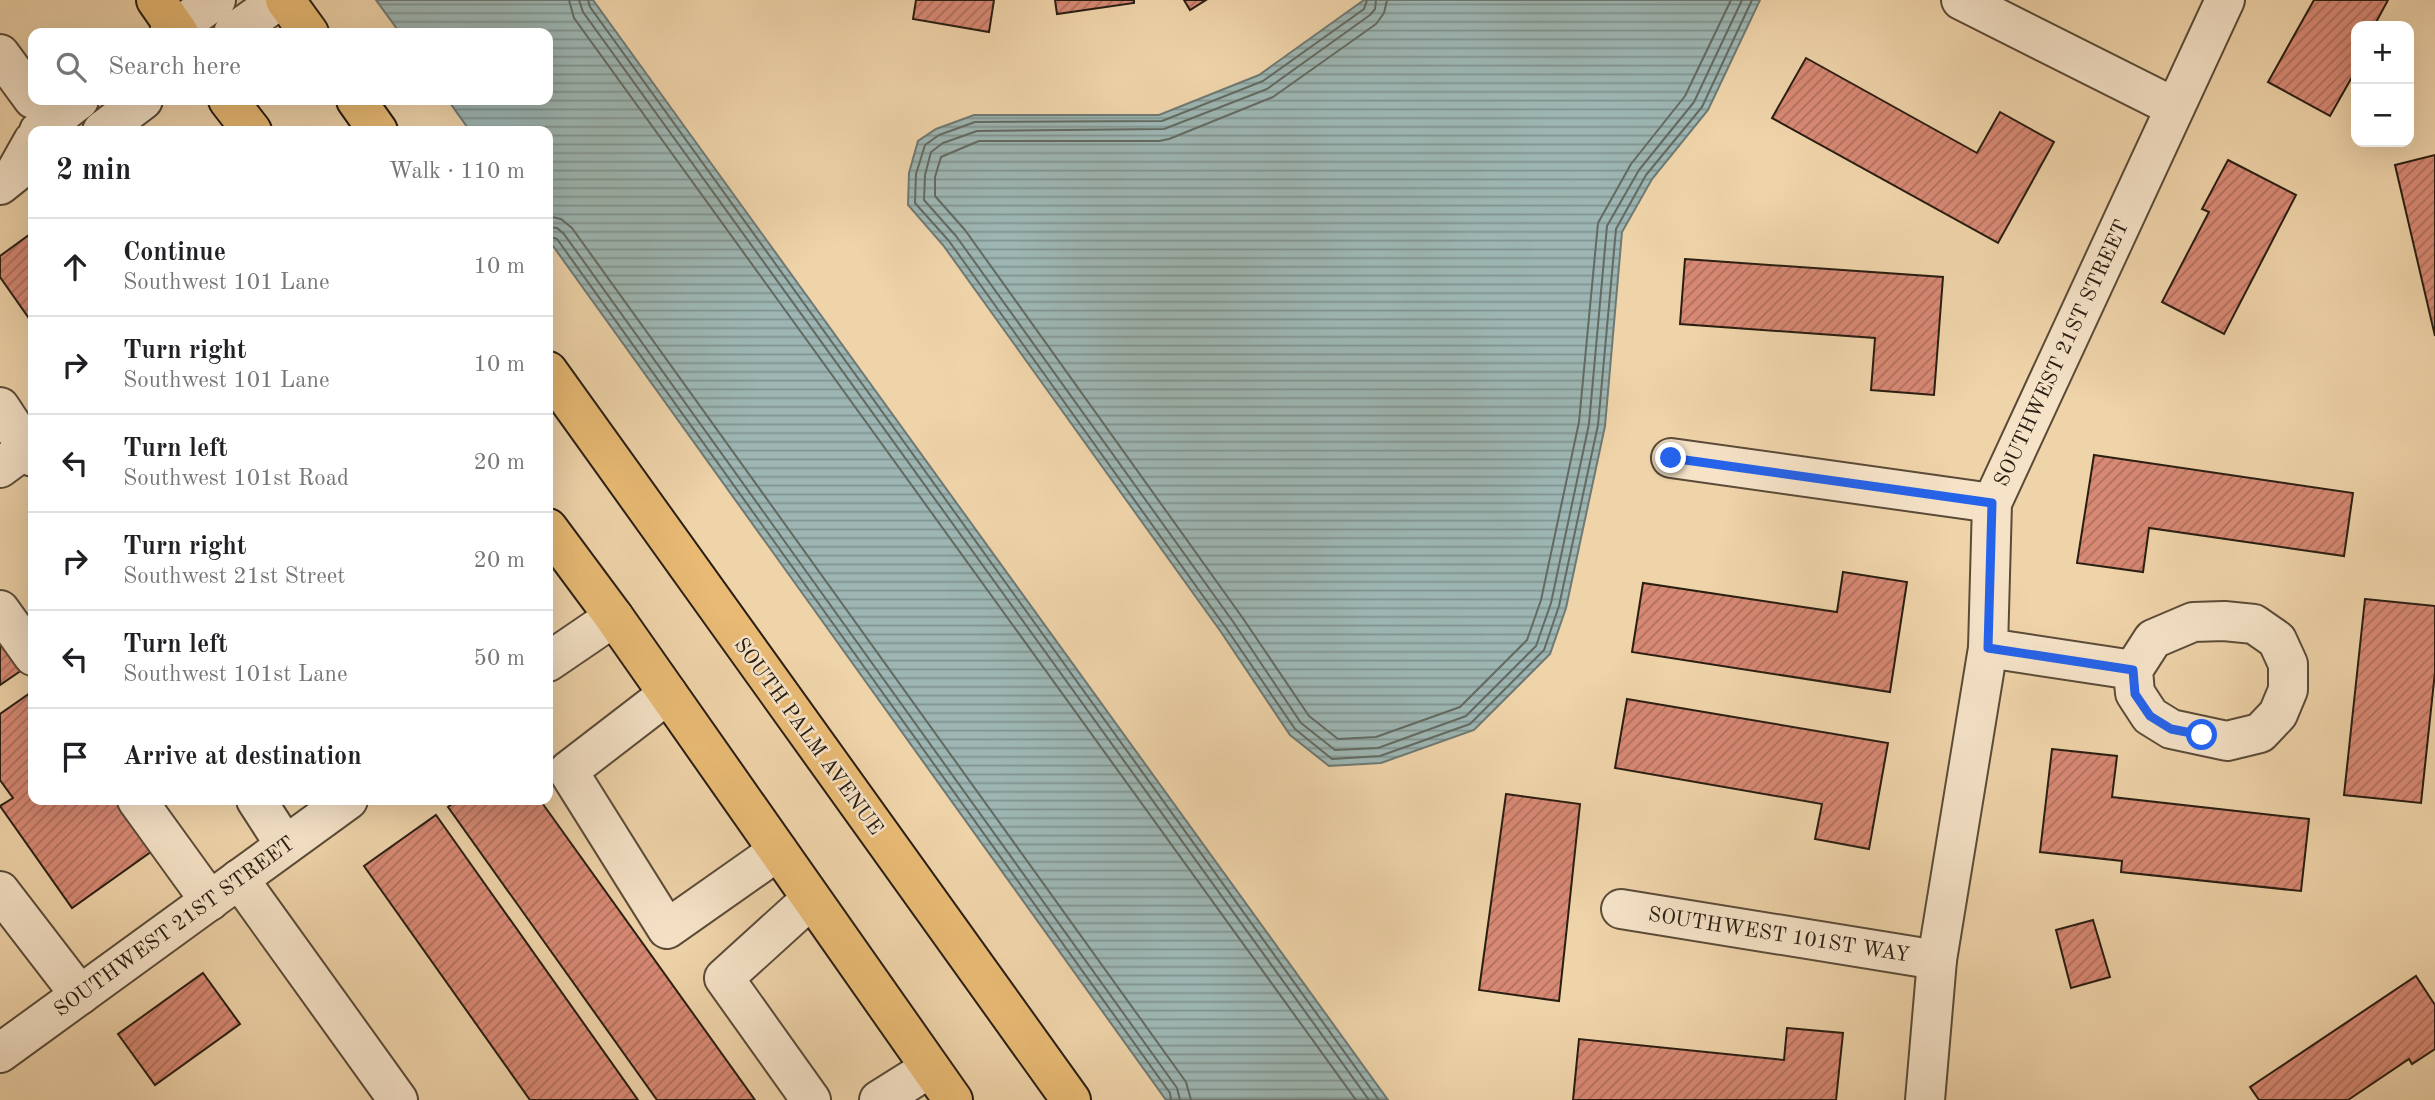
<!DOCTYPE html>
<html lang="en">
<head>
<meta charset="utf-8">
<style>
  :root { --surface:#fff; --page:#f6f6f6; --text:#202124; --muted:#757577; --line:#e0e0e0 }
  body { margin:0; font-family:"Old Standard TT",serif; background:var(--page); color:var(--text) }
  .controls { position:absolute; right:21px; top:21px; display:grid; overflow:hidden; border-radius:14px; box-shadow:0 7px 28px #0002 }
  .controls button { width:63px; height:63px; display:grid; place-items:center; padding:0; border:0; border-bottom:2px solid var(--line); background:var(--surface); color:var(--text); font:35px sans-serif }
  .stop { position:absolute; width:21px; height:21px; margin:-16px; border:5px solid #2563eb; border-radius:50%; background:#fff }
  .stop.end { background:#2563eb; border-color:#fff; box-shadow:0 2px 7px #0008 }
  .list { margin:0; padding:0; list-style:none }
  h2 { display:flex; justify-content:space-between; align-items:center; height:91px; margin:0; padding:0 28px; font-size:30px }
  h2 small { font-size:23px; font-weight:400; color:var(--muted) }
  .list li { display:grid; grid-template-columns:46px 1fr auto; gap:21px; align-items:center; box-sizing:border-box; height:98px; padding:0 28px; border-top:2px solid var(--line) }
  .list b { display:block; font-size:26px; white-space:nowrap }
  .list p { margin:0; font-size:23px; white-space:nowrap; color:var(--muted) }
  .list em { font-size:23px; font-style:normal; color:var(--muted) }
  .icon { flex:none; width:38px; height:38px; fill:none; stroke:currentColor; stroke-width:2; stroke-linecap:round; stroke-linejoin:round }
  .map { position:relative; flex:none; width:2435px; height:1100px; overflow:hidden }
  .search { position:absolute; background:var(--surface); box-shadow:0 7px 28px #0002; left:28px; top:28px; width:525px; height:77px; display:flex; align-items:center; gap:18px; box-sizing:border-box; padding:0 24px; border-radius:14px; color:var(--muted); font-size:26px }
  .panel { position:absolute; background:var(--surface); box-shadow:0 7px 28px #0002; left:28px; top:126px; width:525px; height:679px; border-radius:14px }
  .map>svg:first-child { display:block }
</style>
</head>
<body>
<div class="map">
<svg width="2435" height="1100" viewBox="0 0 2435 1100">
  <defs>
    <pattern id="water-rules" width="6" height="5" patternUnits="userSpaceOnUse" patternTransform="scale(1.75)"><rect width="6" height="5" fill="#9db6b3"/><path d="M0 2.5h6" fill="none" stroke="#809390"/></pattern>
    <pattern id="building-hatch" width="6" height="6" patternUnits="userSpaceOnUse" patternTransform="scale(1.75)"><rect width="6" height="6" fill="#d88974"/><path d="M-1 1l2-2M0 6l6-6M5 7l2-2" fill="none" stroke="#af6f5e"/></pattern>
  </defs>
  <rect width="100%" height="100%" fill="#efd3a9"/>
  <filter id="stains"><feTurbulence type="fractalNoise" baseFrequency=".00286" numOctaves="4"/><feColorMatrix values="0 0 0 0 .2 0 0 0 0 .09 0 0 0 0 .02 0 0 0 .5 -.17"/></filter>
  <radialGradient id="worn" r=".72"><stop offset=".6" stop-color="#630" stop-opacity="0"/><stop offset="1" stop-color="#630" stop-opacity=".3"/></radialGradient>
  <!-- water -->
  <g fill="url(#water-rules)" stroke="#6f7973" stroke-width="2">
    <polygon points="376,0 593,0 1388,1100 1166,1100 548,239 548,131 470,131 448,100 548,100 548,33 400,33"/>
    <polygon points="1364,0 1760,0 1708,110 1652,179 1622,232 1605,426 1566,608 1550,654 1474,730 1381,763 1329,766 1290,735 1221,632 943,245 908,205 909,173 918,141 936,129 974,115 1159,115 1259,75"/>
  </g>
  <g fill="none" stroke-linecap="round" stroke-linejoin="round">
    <!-- shore -->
    <g stroke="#636a62" stroke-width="2">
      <polyline points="569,0 574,18 1356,1100"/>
      <polyline points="579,0 583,12 1369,1100"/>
      <polyline points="588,0 590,7 1379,1100"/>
      <polyline points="1367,0 1364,9 1263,81 1162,121 975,122 939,135 925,145 916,174 915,203 949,241 1226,628 1295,729 1332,759 1380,756 1470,724 1544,650 1559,606 1598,425 1616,229 1646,175 1702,107 1752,0"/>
      <polyline points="1376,0 1375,9 1370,15 1267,89 1164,129 977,131 943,143 931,152 925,175 924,200 956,236 1234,623 1301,723 1335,750 1378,748 1466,716 1536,646 1551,603 1589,424 1607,226 1639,170 1694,102 1742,0"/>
      <polyline points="1387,0 1384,13 1376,24 1273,97 1169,139 1159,141 979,141 941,157 935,177 935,196 965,230 1242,617 1309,716 1338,739 1376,737 1460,707 1527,640 1541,600 1579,422 1598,223 1631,164 1685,96 1731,0"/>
      <polyline points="548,216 561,219 572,228 1186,1082 1191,1100"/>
      <polyline points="548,227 557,228 564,234 1177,1088 1180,1100"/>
      <polyline points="548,236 557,239 1170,1093 1171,1100"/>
    </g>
  </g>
  <!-- building -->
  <g fill="url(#building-hatch)" stroke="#291e12" stroke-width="2">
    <polygon points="916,0 994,0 989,32 913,19"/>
    <polygon points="1055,0 1134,0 1134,3 1057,14"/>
    <polygon points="1184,0 1206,0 1190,10"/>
    <polygon points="2314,0 2388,0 2374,26 2356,26 2356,70 2330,116 2268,82"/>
    <polygon points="1806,58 1977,153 2000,112 2054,142 1998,243 1772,118"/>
    <polygon points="2435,155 2435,336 2395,165"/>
    <polygon points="2228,160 2296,195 2224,334 2162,302 2209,212 2202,209"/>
    <polygon points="33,232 33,324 0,277 0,256"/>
    <polygon points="1685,259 1943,277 1934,395 1871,390 1875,338 1680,324"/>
    <polygon points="2094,455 2353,493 2344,556 2149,528 2143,572 2077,563"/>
    <polygon points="1843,572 1907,582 1890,692 1632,652 1643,583 1837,612"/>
    <polygon points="2365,599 2435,606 2435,672 2421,803 2344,795"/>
    <polygon points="0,639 22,670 0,685"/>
    <polygon points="33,691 33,800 120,800 155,849 72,908 0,806 13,798 0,780 0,714"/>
    <polygon points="1627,699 1888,743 1869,849 1815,839 1822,804 1615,768"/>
    <polygon points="2052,749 2117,756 2112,797 2309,819 2301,891 2121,872 2122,861 2040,852"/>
    <polygon points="1506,794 1580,804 1559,1001 1479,990"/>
    <polygon points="458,800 540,800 755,1100 657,1100 448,807"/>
    <polygon points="436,815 638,1100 530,1100 364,866"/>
    <polygon points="2093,920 2110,977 2071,988 2056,930"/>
    <polygon points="203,973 240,1024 155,1085 118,1034"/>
    <polygon points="2416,976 2435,1005 2435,1049 2412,1064 2409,1059 2348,1100 2259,1100 2250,1087"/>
    <polygon points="1787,1028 1843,1033 1836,1100 1573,1100 1579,1039 1784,1060"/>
  </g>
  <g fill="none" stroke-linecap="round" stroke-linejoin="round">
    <defs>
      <g id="minor">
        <polyline points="1961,0 2174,107"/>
        <polyline points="169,33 216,0"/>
        <polyline points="233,33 279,0"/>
        <polyline points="0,54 33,99"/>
        <polyline points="39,131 79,100"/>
        <polyline points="102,131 143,100"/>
        <polyline points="0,185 15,173 33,141"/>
        <polyline points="0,407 33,457"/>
        <polyline points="1671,458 1992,503"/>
        <polyline points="0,468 27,448"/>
        <polyline points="0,610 33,656"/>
        <polygon points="2224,621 2254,624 2277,640 2288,664 2288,690 2278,714 2260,733 2227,741 2171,729 2150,716 2135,693 2133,670 2153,639 2193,622"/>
        <polyline points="1988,648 2133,670"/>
        <polyline points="548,662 614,617"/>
        <polyline points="668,694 568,771 667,929 778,851"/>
        <polyline points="137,800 210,901"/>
        <polyline points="256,800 285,845"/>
        <polyline points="239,879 398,1100"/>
        <polyline points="0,891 80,995"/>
        <polyline points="811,899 724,978 811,1100"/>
        <polyline points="1621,909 1937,960"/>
        <polyline points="0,1053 348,800"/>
        <polyline points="879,1100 930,1068"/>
        <polyline points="1925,1100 1937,960 1988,648 1992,503 2225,0"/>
      </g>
      <g id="major">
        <polyline points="156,0 179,33"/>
        <polyline points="285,0 309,33"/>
        <polyline points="228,100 252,131"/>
        <polyline points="356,100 378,131"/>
        <polyline points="548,371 1071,1100"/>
        <polyline points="548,528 614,617 953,1100"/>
      </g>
    </defs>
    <!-- minor casing -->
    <use href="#minor" stroke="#5a4b38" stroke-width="42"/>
    <!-- major casing -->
    <use href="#major" stroke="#291e12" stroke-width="42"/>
    <!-- minor -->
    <use href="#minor" stroke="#f5e2c7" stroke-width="38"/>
    <!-- major -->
    <use href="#major" stroke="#e8ba74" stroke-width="38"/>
  </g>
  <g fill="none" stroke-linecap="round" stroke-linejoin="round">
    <!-- route -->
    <polyline stroke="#2563eb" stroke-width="9" points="1671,458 1992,503 1988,648 2133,670 2135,694 2150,716 2171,729 2202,735"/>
  </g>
  <g text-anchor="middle" stroke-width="5" stroke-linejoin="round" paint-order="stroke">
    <!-- street labels -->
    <g font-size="21" fill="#291e12" stroke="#f5e2c7">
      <text transform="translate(2061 353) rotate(-65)" y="7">SOUTHWEST 21ST STREET</text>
      <text transform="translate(809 736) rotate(54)" y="7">SOUTH PALM AVENUE</text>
      <text transform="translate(174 926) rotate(-36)" y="7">SOUTHWEST 21ST STREET</text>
      <text transform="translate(1779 934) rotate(9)" y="7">SOUTHWEST 101ST WAY</text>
    </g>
  </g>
  <rect width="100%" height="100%" filter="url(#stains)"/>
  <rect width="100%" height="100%" fill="url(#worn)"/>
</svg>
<div class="controls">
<button>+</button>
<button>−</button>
</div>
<div class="stop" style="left:2202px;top:735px"></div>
<div class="stop end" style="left:1671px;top:458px"></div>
<div class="search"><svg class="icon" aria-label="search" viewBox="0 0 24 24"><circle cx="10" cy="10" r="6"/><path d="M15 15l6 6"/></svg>Search here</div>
<section class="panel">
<h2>2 min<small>Walk · 110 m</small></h2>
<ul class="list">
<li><svg class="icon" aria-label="ahead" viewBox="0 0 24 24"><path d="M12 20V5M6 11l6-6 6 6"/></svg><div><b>Continue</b><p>Southwest 101 Lane</p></div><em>10 m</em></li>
<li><svg class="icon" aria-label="right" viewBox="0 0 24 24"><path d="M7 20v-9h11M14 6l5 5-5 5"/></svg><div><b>Turn right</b><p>Southwest 101 Lane</p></div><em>10 m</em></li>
<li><svg class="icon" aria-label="left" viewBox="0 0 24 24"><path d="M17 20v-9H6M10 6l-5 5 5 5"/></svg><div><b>Turn left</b><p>Southwest 101st Road</p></div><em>20 m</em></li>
<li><svg class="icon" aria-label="right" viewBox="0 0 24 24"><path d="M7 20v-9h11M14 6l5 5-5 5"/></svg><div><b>Turn right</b><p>Southwest 21st Street</p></div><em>20 m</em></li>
<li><svg class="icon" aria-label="left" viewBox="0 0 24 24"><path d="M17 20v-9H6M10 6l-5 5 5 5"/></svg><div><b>Turn left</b><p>Southwest 101st Lane</p></div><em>50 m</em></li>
<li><svg class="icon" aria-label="arrive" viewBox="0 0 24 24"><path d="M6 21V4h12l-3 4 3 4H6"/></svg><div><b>Arrive at destination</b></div></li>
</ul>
</section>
</div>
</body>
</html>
